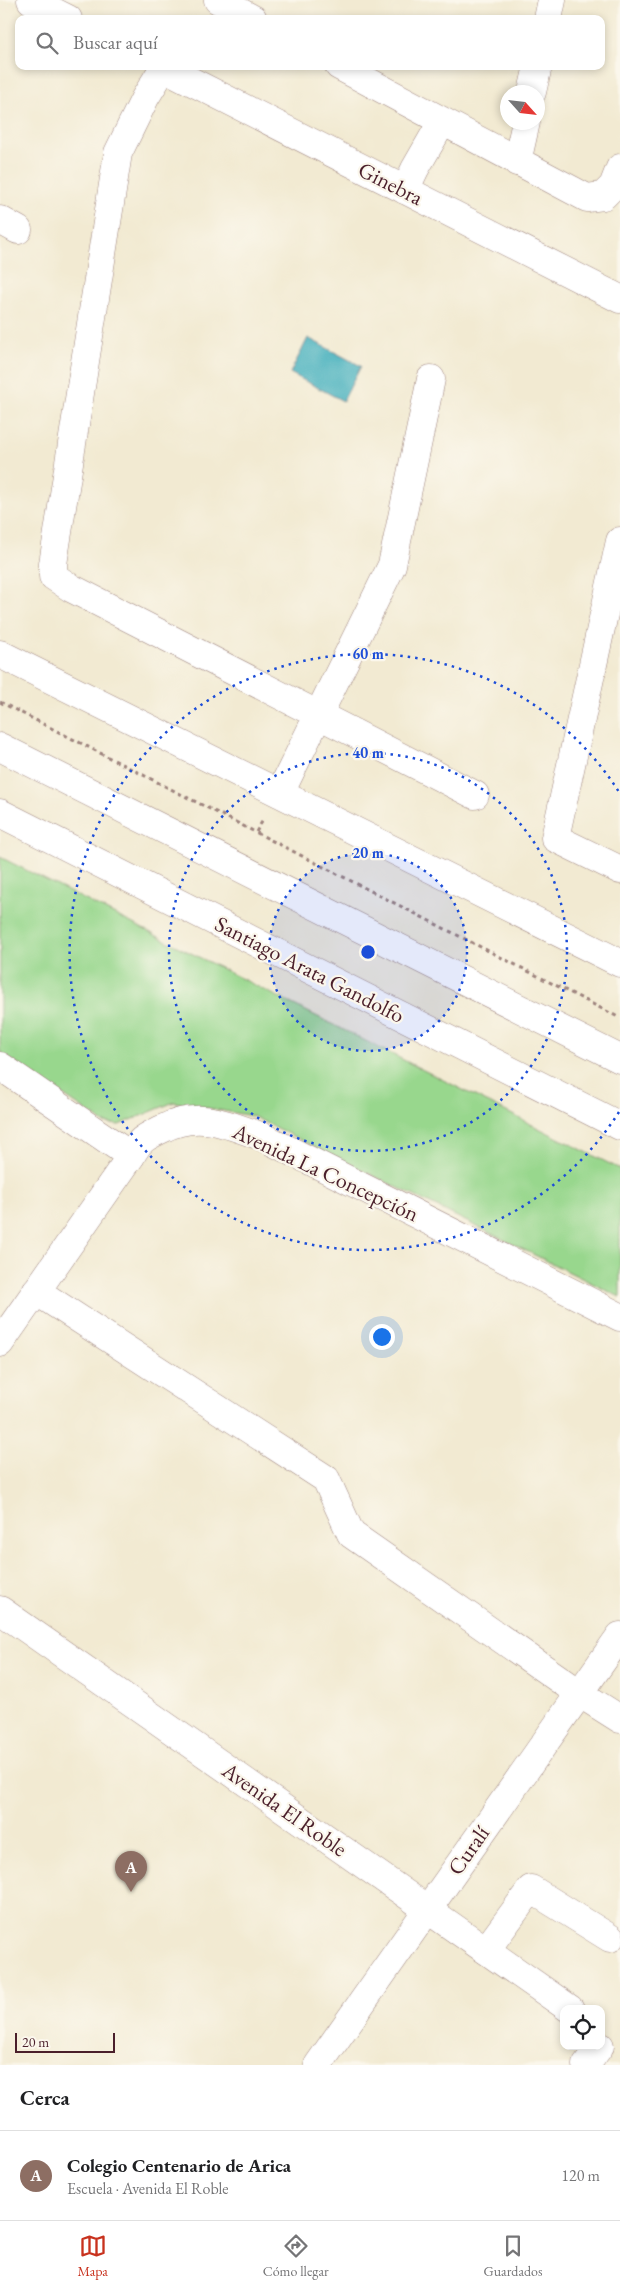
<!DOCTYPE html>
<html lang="es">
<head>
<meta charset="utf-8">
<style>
  :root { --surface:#fff; --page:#f2f2f2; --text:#202124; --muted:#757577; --line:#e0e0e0; --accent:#c8321e }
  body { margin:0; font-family:"EB Garamond",serif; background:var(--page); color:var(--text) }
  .controls { position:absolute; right:15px; bottom:15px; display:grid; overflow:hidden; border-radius:10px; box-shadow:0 2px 8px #0003 }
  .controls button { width:45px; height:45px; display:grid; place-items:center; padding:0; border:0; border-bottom:1px solid var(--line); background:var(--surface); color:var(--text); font:25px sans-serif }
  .compass { position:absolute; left:500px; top:85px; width:45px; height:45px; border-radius:50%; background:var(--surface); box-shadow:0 2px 8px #0003; rotate:117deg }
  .scale { position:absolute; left:15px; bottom:12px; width:100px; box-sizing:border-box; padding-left:5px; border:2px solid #4a1f2b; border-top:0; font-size:14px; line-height:18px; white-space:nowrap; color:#4a1f2b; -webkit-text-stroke:4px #fbf7ec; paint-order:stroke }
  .you { position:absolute; left:381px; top:1336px; width:18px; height:18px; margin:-12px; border:4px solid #fff; border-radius:50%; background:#1a73e8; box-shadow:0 0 0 8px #1a73e833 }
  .badge { display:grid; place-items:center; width:32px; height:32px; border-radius:50%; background:var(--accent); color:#fff; font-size:16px; font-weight:700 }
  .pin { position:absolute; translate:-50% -41px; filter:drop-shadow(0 1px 2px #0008) }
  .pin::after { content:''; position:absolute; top:26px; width:18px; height:15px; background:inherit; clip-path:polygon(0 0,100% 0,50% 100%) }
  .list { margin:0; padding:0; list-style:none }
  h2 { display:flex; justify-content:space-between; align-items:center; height:65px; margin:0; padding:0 20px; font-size:21px }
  h2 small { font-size:16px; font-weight:400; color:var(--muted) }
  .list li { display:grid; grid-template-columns:32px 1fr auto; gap:15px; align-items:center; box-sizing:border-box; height:90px; padding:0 20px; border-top:1px solid var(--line) }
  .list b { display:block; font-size:19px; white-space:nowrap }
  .list p { margin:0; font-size:16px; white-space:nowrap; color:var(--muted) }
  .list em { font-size:16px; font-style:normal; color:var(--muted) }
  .icon { flex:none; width:28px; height:28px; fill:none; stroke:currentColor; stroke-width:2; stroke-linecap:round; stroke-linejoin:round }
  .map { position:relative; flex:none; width:620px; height:2065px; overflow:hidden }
  .search { position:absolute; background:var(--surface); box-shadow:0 2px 8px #0003; left:15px; right:15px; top:15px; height:55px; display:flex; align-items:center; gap:12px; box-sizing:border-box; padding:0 18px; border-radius:10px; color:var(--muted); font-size:19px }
  .sheet { height:155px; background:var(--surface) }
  nav { display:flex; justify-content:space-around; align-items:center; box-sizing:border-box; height:70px; border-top:1px solid var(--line); background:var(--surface); font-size:14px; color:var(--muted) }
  nav a { display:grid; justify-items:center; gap:2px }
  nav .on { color:var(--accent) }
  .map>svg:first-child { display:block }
</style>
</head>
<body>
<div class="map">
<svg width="620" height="2065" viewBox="0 0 620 2065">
  <rect width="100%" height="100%" fill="#fbf7ec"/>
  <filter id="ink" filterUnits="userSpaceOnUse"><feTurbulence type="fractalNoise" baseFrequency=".02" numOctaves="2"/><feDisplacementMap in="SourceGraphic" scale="10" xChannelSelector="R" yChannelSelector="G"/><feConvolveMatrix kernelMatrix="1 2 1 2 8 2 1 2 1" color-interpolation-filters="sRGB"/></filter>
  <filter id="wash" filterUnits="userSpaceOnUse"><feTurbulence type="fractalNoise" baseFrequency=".0096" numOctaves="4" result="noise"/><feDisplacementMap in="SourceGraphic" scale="20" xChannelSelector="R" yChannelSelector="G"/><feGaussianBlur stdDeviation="1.12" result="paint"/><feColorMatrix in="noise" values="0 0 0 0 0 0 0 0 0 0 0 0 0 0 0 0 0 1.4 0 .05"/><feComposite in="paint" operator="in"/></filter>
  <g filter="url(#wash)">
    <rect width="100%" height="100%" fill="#f2ead2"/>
    <!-- green -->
    <polygon fill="#98d78d" stroke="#717b5c" points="0,857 620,1169 620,1297 252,1116 174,1102 119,1125 104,1123 0,1052"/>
    <!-- water -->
    <polygon fill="#40aebc" stroke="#456674" points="308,338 361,366 343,401 290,373"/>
  </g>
  <g filter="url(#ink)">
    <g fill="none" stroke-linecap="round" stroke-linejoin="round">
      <defs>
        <g id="minor">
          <polyline points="31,0 68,19"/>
          <polyline points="218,0 253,19"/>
          <polyline points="548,19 552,0"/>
          <polyline points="161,66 620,299"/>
          <polyline points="339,66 587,198 603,196 613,186 620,168"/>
          <polyline points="164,67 145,98 118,153 53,564 53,576 71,588 475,795"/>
          <polyline points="532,92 538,66"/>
          <polyline points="517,162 526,122"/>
          <polyline points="405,190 415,169 442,122"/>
          <polyline points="0,220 18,230"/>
          <polyline points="620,541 555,838 620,870"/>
          <polyline points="0,654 620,963"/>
          <polyline points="280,793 392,565 431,379"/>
          <polyline points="0,1066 131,1156"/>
          <polyline points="36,1291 326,1479 351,1534 579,1693 620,1719"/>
          <path d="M0,1343L131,1156C141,1138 144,1138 162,1129C198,1110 227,1124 263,1137L620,1317"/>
          <polyline points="0,1610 570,2009"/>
          <polyline points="486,1950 531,1889 610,1938"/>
          <polyline points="318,2065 620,1636"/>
          <polyline points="586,2065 600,2046"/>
        </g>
        <g id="major">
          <polyline points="0,747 620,1059"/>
          <polyline points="0,813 620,1126"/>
        </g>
      </defs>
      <!-- minor casing -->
      <use href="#minor" stroke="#9e847e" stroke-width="29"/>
      <!-- major casing -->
      <use href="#major" stroke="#9e847e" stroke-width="29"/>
      <!-- path -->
      <g stroke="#9e847e" stroke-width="3" stroke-dasharray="4 4" stroke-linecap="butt">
        <polyline points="0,702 620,1018"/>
        <polyline points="256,832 263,820"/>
      </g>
      <!-- minor -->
      <use href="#minor" stroke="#fff" stroke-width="28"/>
      <!-- major -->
      <use href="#major" stroke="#fff" stroke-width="28"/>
    </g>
  </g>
  <!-- distance rings -->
  <circle cx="368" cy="952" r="99" fill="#1d4ed8" fill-opacity=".12"/>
  <g fill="none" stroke="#1d4ed8" stroke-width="2.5" stroke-dasharray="2.5 5">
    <circle cx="368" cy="952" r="99"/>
    <circle cx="368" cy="952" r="199"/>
    <path d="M619 1112A298 298 0 1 1 619 792"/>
  </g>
  <g text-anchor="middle" stroke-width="4.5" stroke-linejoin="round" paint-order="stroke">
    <!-- street labels -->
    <g font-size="22" fill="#4a1f2b" stroke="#fbf7ec">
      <text transform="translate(391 183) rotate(27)" y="8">Ginebra</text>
      <text transform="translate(310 969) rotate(27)" y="8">Santiago Arata Gandolfo</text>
      <text transform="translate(326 1172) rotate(25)" y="8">Avenida La Concepción</text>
      <text transform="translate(285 1809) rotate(35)" y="8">Avenida El Roble</text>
      <text transform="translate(468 1850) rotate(-55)" y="8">Curalí</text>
    </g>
  </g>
  <circle cx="368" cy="952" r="8" fill="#1d4ed8" stroke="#fbf7ec" stroke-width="2.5"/>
  <g font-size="15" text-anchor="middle" font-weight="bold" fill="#1d4ed8" stroke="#fbf7ec" stroke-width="4.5" stroke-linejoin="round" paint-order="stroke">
    <text x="368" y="659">60 m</text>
    <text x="368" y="758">40 m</text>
    <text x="368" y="858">20 m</text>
  </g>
</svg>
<div class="controls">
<button><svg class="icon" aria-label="locate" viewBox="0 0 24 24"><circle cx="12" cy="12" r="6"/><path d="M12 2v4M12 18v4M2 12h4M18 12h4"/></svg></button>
</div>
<svg class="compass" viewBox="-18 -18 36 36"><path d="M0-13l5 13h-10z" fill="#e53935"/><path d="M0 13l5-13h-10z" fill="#757577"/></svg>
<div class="scale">20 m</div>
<div class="you"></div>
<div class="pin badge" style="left:131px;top:1892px;background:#8d6e63">A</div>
<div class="search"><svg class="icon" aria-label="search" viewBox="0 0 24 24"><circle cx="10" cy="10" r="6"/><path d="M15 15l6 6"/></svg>Buscar aquí</div>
</div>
<section class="sheet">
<h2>Cerca<small></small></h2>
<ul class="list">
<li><span class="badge" style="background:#8d6e63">A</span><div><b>Colegio Centenario de Arica</b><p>Escuela · Avenida El Roble</p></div><em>120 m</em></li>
</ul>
</section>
<nav>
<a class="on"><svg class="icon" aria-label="map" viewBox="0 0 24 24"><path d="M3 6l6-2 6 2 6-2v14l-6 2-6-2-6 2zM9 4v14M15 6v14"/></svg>Mapa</a>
<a><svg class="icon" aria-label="directions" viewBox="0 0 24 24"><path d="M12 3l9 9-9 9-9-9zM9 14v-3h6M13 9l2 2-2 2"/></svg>Cómo llegar</a>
<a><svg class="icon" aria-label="saved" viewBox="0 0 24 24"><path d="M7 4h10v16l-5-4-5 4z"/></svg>Guardados</a>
</nav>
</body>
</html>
